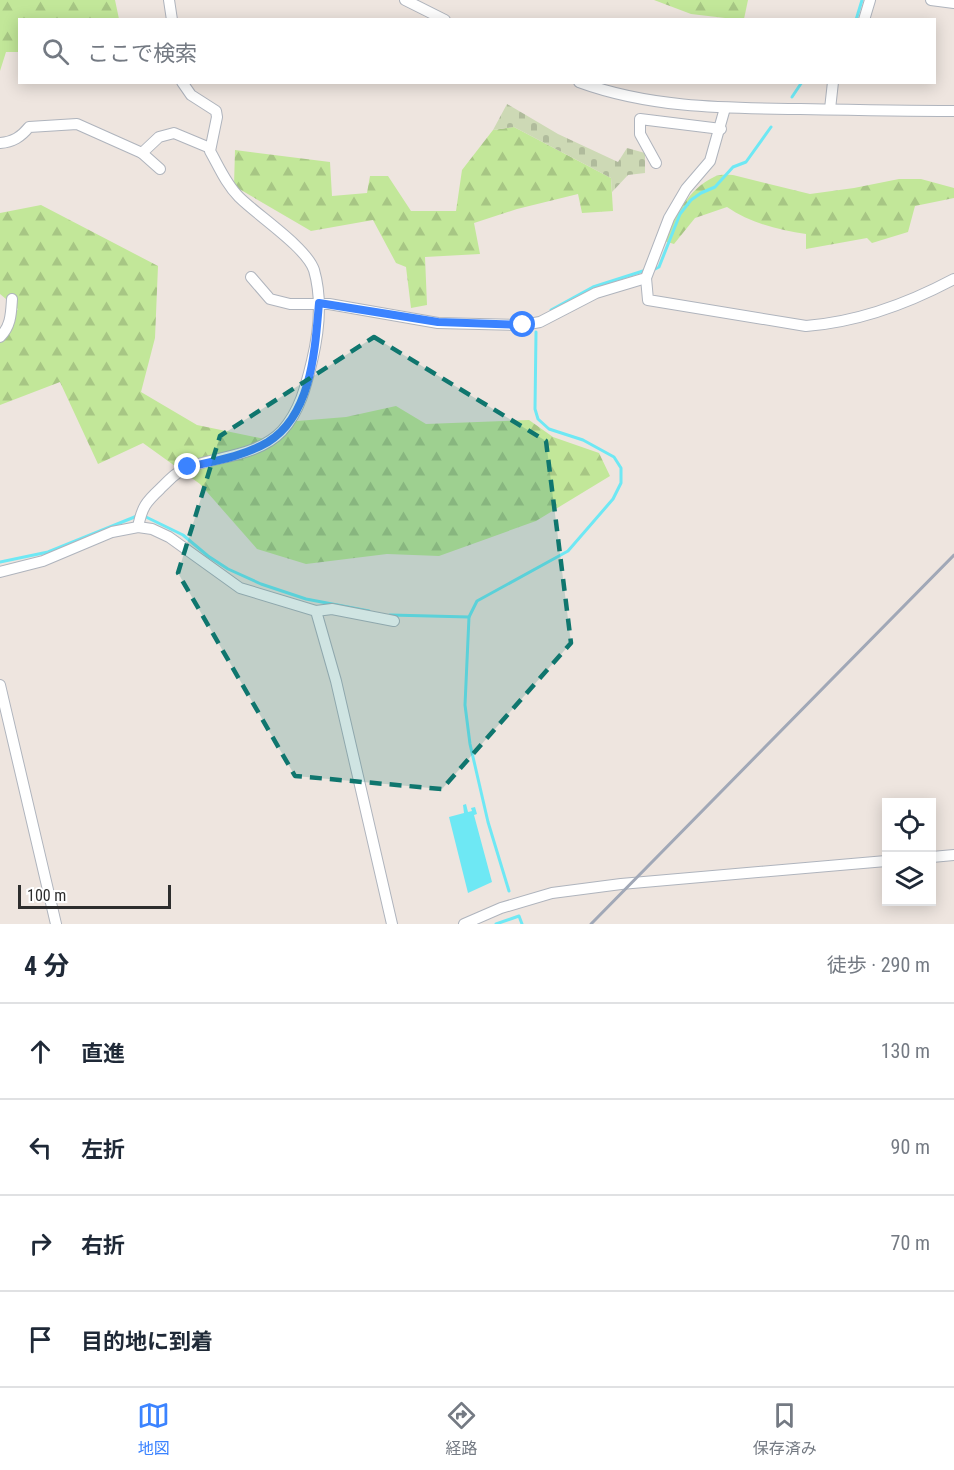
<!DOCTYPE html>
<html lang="ja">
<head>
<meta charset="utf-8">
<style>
  :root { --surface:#fff; --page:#f2f2f3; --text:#1f2937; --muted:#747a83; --line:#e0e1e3; --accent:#3b83ff }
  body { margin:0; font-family:"Roboto Condensed","Noto Sans JP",sans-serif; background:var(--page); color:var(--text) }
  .controls { position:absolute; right:18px; bottom:18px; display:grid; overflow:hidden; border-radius:0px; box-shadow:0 3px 15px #0003 }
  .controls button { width:54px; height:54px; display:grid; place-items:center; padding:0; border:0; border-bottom:2px solid var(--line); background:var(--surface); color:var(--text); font:30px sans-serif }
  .scale { position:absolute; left:18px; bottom:15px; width:153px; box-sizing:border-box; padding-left:6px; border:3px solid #2d2d2d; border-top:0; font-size:16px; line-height:21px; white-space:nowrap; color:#2d2d2d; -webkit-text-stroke:4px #fff; paint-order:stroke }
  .stop { position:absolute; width:18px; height:18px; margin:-14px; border:4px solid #3b83ff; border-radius:50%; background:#fff }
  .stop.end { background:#3b83ff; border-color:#fff; box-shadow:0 2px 6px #0008 }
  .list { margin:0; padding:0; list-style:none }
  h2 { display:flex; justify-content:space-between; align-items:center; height:78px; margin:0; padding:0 24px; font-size:26px }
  h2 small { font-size:20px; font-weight:400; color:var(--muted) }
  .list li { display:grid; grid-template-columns:39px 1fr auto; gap:18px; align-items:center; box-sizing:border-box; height:96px; padding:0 24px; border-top:2px solid var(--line) }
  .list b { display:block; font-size:22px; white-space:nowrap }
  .list em { font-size:20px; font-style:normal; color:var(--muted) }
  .icon { flex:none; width:33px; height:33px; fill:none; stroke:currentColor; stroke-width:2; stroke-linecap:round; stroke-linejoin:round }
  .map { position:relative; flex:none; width:954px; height:924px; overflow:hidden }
  .search { position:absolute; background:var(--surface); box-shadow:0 3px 15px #0003; left:18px; right:18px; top:18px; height:66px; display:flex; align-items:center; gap:15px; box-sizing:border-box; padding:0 21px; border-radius:0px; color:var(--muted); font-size:22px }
  .sheet { height:462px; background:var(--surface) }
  nav { display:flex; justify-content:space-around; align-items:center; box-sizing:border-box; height:84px; border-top:2px solid var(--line); background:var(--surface); font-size:16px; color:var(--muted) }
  nav a { display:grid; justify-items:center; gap:3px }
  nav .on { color:var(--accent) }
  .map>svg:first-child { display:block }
</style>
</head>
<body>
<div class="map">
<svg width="954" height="924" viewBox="0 0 954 924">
  <defs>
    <pattern id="forest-firs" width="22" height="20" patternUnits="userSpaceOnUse" patternTransform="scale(1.5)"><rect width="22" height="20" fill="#c2e799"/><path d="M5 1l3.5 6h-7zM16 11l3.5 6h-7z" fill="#a7c684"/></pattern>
    <pattern id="cemetery-stones" width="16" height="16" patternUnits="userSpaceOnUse" patternTransform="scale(1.5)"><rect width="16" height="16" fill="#cdd9b5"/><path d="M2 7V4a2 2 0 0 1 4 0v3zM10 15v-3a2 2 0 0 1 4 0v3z" fill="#b0bb9c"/></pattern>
  </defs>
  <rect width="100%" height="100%" fill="#eee5df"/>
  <!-- forest -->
  <g fill="url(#forest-firs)">
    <polygon points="0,0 115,0 119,19 20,20 19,52 6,52 0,71"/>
    <polygon points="654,0 748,0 744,19 742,20 691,14"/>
    <polygon points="514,127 611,178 613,211 582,213 578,194 517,209 474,223 480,254 425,257 427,305 411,308 406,267 396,263 373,220 311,231 234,186 235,150 330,162 332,196 367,193 370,176 388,176 411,211 456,211 462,170 493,130"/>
    <path d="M733,175L810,194L854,188L899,179H921L954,188V198L915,206L908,232L872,243L867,238L806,249V234C779,230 750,223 727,207L695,218L674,244L664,241C675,217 688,189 714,177C719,174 727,175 733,175Z"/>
    <polygon points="41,205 158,266 155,338 141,392 197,425 265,439 285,422 346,417 396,406 426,424 529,420 553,437 599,453 610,476 536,521 439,556 387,554 306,564 257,549 200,484 143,443 98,464 60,382 0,405 0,333 18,309 0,294 0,213"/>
  </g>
  <!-- cemetery -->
  <polygon fill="url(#cemetery-stones)" points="507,104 558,134 618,162 627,148 645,153 645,173 628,175 612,192 611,178 514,127 493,130"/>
  <!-- water -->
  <polygon fill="#6ee8f4" points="466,804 468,812 472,811 471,808 475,807 477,814 474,815 492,882 468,893 449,817 464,813 463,805"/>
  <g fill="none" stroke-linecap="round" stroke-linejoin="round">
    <!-- stream -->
    <g stroke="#6ee8f4" stroke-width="3">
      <polyline points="856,20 862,0"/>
      <polyline points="792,97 802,82"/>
      <polyline points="653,270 659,267 680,214 691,200 701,193 715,187 733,167 746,162 771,127"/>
      <polyline points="551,310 593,287 643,271"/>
      <polyline points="144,516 183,535 208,556 228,569 261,584 306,599 369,611"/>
      <polyline points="0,562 48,552 137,516"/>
      <polyline points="390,615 469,617"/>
      <polyline points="509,891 488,822 470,744 465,705 469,617 477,601 568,551 613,499 621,483 621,468 614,457 583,440 549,429 538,419 535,409 536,332"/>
      <polyline points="496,924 519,916 522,924"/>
    </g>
    <defs>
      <g id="minor">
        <polyline points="169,0 172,20"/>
        <polyline points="405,0 445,20"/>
        <polyline points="931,0 954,3"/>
        <polyline points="864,20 870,0"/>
        <path d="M579,82C650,108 724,108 797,109C850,110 902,111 954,111"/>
        <path d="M725,108L710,161L686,189L669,218L646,278L648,300L806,326C858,322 909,303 954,279"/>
        <polyline points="830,109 833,82"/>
        <path d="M0,143C13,142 21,137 29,127L77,124L142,153L159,137L174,133L210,148"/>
        <polyline points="142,153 160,169"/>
        <polyline points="656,163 640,134 640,119 721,129"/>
        <polyline points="251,277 270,299 290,304 329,304 438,323 523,325 540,322 596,293 646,278"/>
        <path d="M0,337C11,326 11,314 12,299"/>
        <path d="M138,527C142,507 146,502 160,489C169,480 177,471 189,467C219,456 258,456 282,431C300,411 306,386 312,361C319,332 322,298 314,270C306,247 258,216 239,197C226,184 219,167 210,151L217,117L216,111L191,95L182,82"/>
        <polyline points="0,572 43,561 112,532 138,527 152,529 169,537 240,588 316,611 336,681 392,924"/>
        <polyline points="316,611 332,609 394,621"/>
        <polyline points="0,685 56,924"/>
        <polyline points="932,857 954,855"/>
        <polyline points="464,924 501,908 552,893 621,884 886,861"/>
      </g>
    </defs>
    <!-- minor casing -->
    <use href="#minor" stroke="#afb4bd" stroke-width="12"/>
    <!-- minor -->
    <use href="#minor" stroke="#fff" stroke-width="10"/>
    <!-- rail -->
    <polyline stroke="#a1a8b7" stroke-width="3" points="591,924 954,555"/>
  </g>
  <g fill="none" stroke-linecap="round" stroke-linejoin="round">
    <!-- route -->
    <path stroke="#3b83ff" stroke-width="8" d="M188,467C215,461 244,456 268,442C312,415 315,349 319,303L438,322L523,325"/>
  </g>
  <!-- marked area -->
  <path fill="#0f766e" fill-opacity="0.2" stroke="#0f766e" stroke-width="4.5" stroke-dasharray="12 8" stroke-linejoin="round" d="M374,337L546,441L571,643L442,789L295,776L178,573L220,436Z"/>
</svg>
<div class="controls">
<button><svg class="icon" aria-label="locate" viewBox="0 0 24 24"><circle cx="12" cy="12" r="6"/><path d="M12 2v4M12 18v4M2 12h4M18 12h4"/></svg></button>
<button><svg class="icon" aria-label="layers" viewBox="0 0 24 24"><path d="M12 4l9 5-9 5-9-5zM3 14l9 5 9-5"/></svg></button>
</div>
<div class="scale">100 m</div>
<div class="stop" style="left:523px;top:325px"></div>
<div class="stop end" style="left:188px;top:467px"></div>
<div class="search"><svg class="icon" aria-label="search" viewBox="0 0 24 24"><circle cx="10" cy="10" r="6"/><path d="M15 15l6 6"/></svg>ここで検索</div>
</div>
<section class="sheet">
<h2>4 分<small>徒歩 · 290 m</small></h2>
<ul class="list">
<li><svg class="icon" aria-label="ahead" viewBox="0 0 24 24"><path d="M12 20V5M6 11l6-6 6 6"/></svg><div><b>直進</b></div><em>130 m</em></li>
<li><svg class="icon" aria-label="left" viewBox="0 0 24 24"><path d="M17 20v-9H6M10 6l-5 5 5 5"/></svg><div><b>左折</b></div><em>90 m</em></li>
<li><svg class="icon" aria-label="right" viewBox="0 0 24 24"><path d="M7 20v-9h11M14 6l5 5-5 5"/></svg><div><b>右折</b></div><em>70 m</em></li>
<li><svg class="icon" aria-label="arrive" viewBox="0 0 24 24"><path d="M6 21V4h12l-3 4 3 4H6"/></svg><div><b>目的地に到着</b></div></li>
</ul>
</section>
<nav>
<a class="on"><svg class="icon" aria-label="map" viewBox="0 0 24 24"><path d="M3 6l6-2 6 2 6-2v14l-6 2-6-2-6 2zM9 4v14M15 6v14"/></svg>地図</a>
<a><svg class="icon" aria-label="directions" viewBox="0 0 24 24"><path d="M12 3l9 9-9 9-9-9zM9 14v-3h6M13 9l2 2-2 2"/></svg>経路</a>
<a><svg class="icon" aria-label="saved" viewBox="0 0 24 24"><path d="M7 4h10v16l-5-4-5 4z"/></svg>保存済み</a>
</nav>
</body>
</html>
